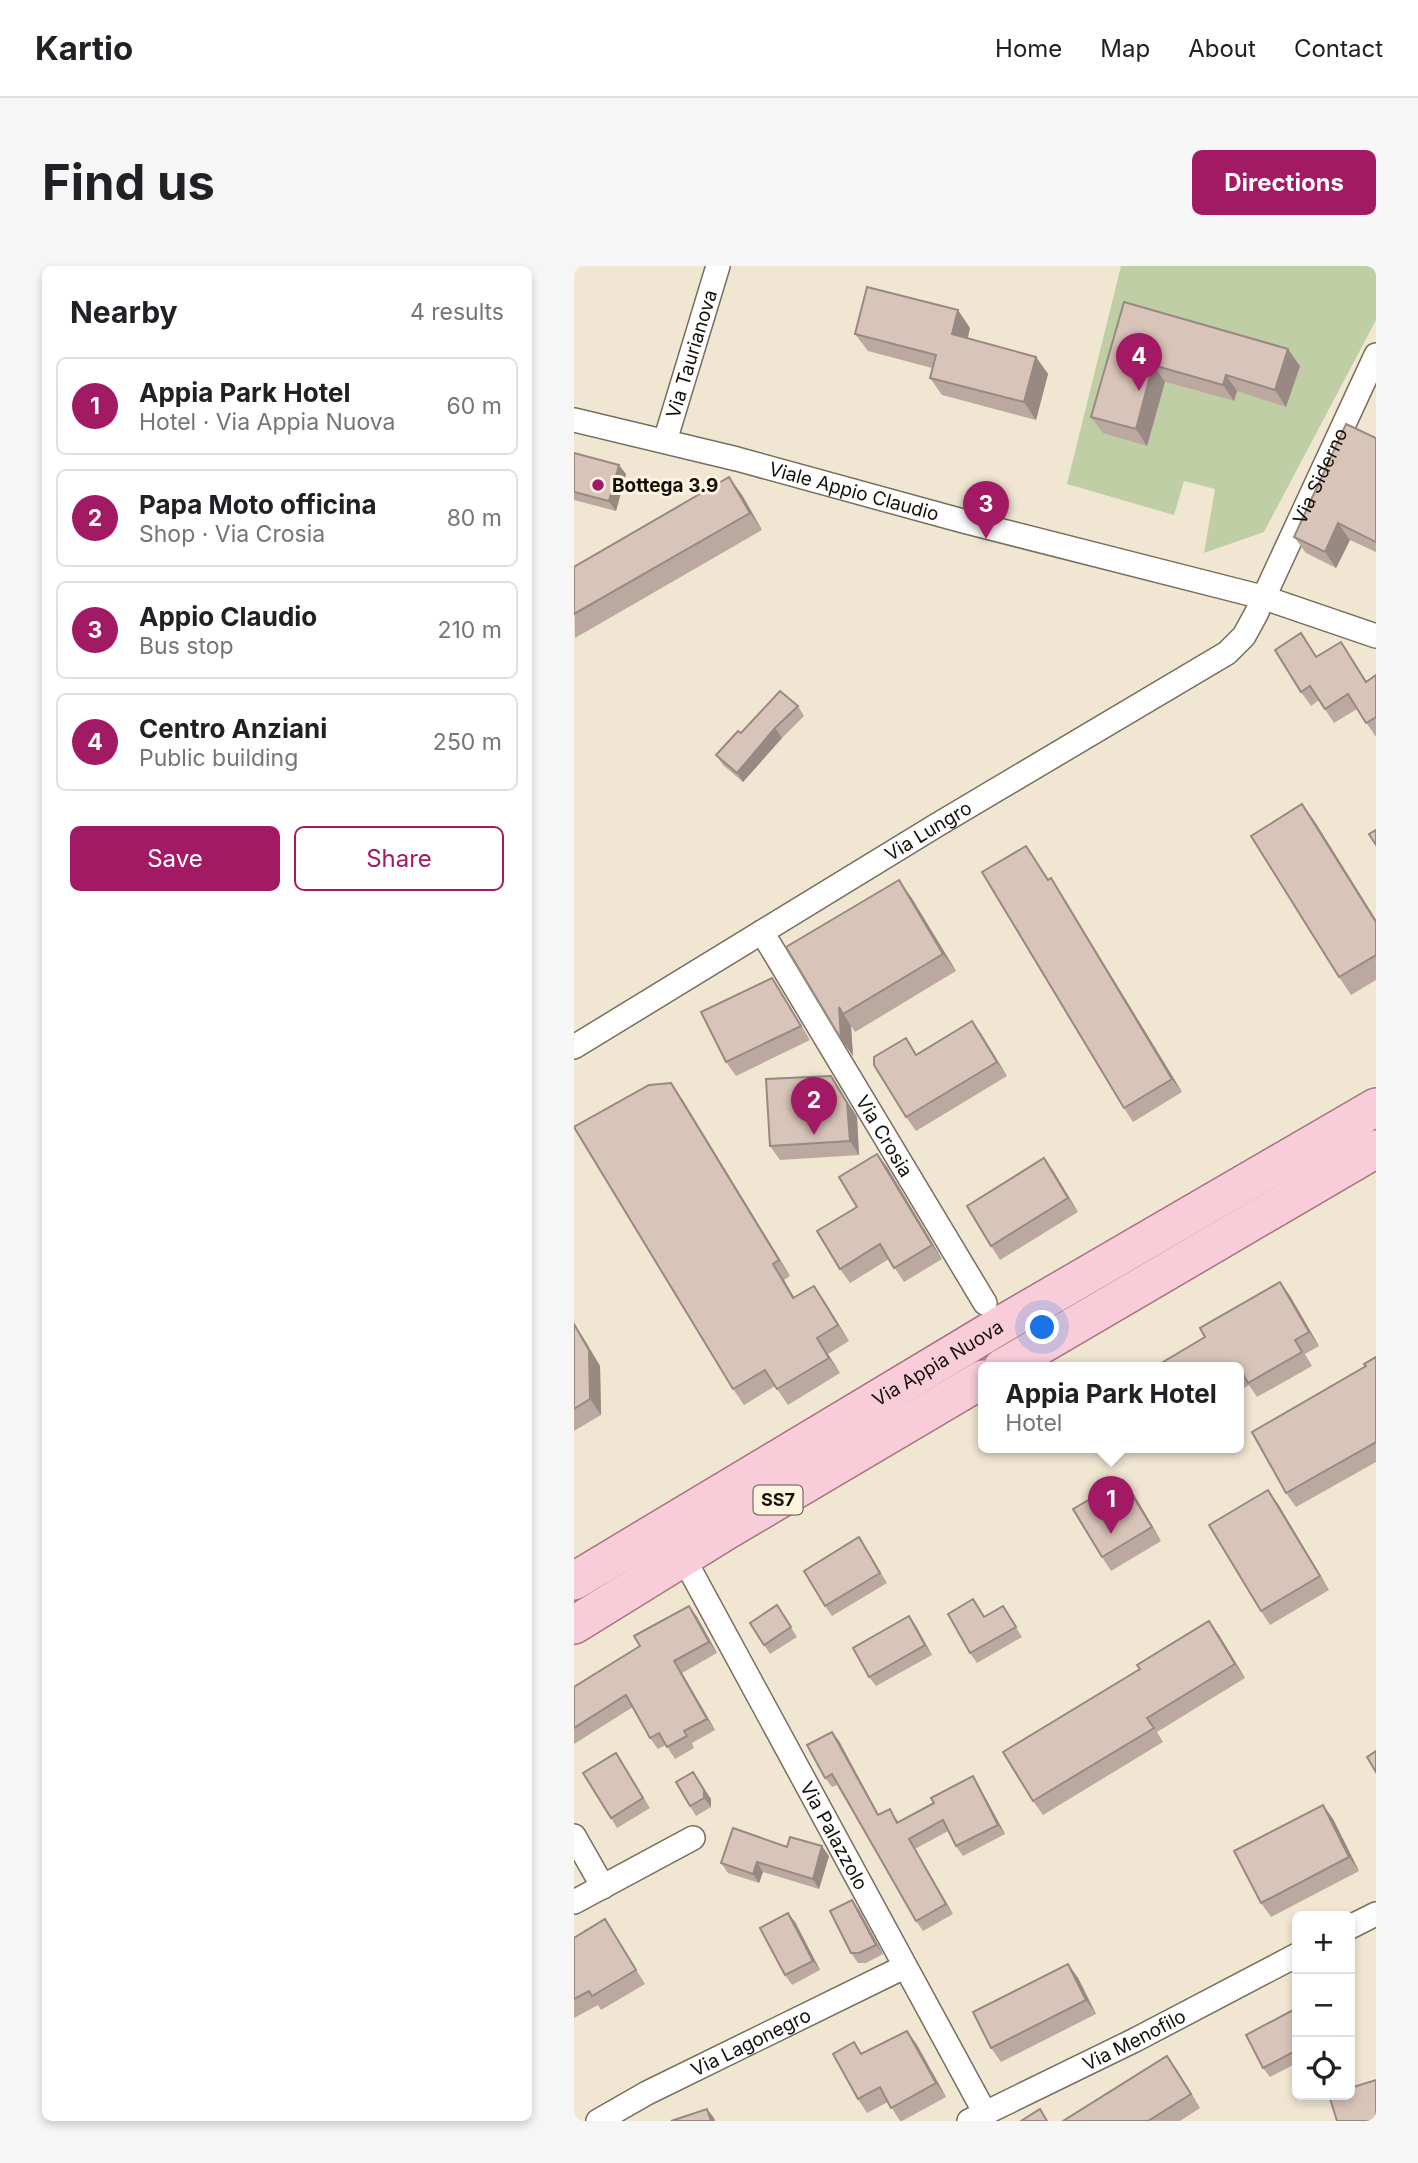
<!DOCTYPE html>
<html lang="en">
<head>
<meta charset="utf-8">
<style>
  :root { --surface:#fff; --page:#f6f6f6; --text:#202124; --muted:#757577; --line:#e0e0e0; --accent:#a31a64 }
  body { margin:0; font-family:Inter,sans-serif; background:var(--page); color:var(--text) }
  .controls { position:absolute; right:21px; bottom:21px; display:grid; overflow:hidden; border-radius:10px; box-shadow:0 4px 10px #0003 }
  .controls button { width:63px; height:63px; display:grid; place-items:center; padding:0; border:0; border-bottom:2px solid var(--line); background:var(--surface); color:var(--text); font:35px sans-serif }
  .you { position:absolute; left:469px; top:1062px; width:24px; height:24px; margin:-18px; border:5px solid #fff; border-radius:50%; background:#1a73e8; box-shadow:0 0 0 10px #1a73e833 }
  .badge { display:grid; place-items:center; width:46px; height:46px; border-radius:50%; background:var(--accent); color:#fff; font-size:23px; font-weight:700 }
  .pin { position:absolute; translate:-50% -58px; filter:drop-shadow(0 2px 4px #0008) }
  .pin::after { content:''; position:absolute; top:37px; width:24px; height:21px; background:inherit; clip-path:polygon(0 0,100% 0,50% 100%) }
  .popup { position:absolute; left:404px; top:1096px; width:266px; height:91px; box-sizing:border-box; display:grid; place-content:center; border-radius:10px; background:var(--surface); filter:drop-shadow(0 2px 5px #0005); font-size:23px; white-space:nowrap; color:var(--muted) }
  .popup b { font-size:26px; color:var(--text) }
  .popup::after { content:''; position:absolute; left:50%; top:100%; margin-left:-14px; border:14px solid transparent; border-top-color:var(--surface) }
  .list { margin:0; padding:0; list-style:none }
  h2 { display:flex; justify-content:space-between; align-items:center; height:91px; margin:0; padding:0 28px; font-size:30px }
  h2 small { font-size:23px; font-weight:400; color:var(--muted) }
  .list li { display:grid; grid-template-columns:46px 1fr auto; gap:21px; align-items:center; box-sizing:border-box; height:98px; margin:0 14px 14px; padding:0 14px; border:2px solid var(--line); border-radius:10px }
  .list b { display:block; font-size:26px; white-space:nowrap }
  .list p { margin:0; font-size:23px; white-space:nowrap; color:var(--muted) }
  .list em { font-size:23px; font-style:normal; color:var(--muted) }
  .actions { display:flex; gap:14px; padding:21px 28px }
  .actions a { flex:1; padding:16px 0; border:2px solid var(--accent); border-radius:10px; text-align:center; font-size:24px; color:var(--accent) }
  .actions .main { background:var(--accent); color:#fff }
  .icon { flex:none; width:38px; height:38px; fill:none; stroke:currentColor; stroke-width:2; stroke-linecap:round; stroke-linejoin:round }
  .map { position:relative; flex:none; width:802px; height:1855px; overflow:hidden; border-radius:10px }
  header { display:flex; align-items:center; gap:42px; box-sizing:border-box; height:98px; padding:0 35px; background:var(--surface); border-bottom:2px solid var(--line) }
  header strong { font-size:33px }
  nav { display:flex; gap:38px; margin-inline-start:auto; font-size:24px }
  .intro { display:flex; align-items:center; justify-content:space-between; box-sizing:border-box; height:168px; padding:0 42px }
  h1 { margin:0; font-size:49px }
  .button { padding:18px 32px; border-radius:10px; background:var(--accent); color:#fff; font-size:24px; font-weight:700 }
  main { display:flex; gap:42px; padding:0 42px }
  aside { flex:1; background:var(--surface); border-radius:10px; box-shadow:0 4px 10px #0003 }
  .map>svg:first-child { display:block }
</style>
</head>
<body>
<header>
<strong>Kartio</strong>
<nav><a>Home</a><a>Map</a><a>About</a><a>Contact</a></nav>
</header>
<div class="intro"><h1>Find us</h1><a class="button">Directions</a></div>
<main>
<aside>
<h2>Nearby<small>4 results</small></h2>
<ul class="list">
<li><span class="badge">1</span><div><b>Appia Park Hotel</b><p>Hotel · Via Appia Nuova</p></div><em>60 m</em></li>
<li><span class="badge">2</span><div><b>Papa Moto officina</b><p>Shop · Via Crosia</p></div><em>80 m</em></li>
<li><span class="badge">3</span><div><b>Appio Claudio</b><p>Bus stop</p></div><em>210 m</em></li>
<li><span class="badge">4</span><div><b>Centro Anziani</b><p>Public building</p></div><em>250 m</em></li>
</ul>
<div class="actions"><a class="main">Save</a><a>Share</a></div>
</aside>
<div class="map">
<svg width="802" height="1855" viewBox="0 0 802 1855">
  <rect width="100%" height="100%" fill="#f0e6d2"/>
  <!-- green -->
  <path fill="#bfcea5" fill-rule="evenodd" d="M547,0H802V54L690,266L630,287L641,223L610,215L600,249L493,218ZM562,52L660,135L591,116L573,180Z"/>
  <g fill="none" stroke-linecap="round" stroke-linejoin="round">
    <defs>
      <g id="minor">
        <path id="s1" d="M0,154L163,193L389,255L688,331L802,370"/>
        <path id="s2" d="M91,175L144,0"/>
        <path id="s3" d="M188,666L411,1037"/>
        <path id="s4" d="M0,781L363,559L653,387L670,370L682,348L802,89"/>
        <path id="s5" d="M109,1291L411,1847"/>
        <polyline points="0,1570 29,1621"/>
        <polyline points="0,1636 119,1572"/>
        <polyline points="776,1661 802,1648"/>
        <path id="s6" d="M24,1855L73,1827L330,1701"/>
        <path id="s7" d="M395,1855L561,1774L723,1689"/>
      </g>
      <g id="primary">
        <polyline points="428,1102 802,883"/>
        <path id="s8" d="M0,1315L425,1060L802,841"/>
        <polyline points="0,1359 152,1265 409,1113"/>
      </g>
    </defs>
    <!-- minor casing -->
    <use href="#minor" stroke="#776e5d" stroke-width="26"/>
    <!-- primary casing -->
    <use href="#primary" stroke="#a57580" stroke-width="40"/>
    <!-- minor -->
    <use href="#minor" stroke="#fff" stroke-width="23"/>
    <!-- primary -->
    <use href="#primary" stroke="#f8cdd9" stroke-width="37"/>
  </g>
  <!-- wall -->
  <g fill="#bba99f">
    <polygon points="550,36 726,100 712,141 663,125 660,135 591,116 573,180 529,167 517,151"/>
    <polygon points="396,62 394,72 462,91 474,108 462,154 368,129 356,112 358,102 294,85 281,68"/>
    <polygon points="802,172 802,286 776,274 762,302 732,287 720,271"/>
    <polygon points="0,187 52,208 42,245 0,234"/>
    <polygon points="155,211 168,229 188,264 1,372 0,301"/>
    <polygon points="737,381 743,391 776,390 792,415 802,409 802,471 783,443 760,457 745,434 737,440 727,426"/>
    <polygon points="224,440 230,450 208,472 169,516 149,499 142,489 167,467"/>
    <polygon points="728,538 741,556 802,654 802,714 777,729 765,711"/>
    <polygon points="452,580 474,614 477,612 486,626 608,826 559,856 550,842"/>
    <polygon points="337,631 382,705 281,766 277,760 279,790 212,681"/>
    <polygon points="207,726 236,774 162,810 152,796"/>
    <polygon points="398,755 433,810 342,865 332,851 343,789"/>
    <polygon points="257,810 283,851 285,889 206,894 196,880"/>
    <polygon points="108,833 216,1010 210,1014 220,1032 240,1020 275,1075 254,1088 266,1107 214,1139 201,1120 170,1139 159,1123"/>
    <polygon points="303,888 313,901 368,993 330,1016 315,993 276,1017 266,1003 283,941"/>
    <polygon points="470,892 504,946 426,994 417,980"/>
    <polygon points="706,1016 716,1030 745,1080 731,1088 738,1100 683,1131 675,1119 665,1125 665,1102 631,1071"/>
    <polygon points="0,1058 10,1073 26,1100 27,1149 0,1165"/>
    <polygon points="802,1091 802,1196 722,1241 712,1227 792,1100"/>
    <polygon points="549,1214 559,1227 587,1275 537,1305 528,1291"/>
    <polygon points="704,1238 755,1324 696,1359 687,1345"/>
    <polygon points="285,1271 313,1317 258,1350 251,1340"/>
    <polygon points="399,1333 411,1351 429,1340 448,1371 403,1397 396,1387"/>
    <polygon points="203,1339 223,1371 196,1388 176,1357"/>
    <polygon points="115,1340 123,1351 143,1387 108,1407 141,1464 118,1477 120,1482 101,1493 92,1479 84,1483 76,1472 59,1441 0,1478 0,1421 66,1380"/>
    <polygon points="335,1350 358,1389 302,1420 295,1411"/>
    <polygon points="645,1369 671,1412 583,1466 589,1476 469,1549 459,1535"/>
    <polygon points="258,1466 265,1475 305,1549 322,1552 324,1556 360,1537 399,1510 405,1520 431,1568 389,1590 382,1580 374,1565 341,1583 379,1648 349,1665 342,1655 263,1519 258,1521 251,1512"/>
    <polygon points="42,1487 76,1542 43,1562 37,1552"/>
    <polygon points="119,1506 137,1533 137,1541 122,1550 116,1540"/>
    <polygon points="749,1539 759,1553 785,1605 697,1651 687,1637"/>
    <polygon points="213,1581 255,1590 245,1623 189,1606 185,1617 154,1607 147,1597"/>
    <polygon points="285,1644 309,1688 292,1697 284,1697 277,1687"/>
    <polygon points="31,1653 71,1718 27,1744 24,1739 0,1752 0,1672"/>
    <polygon points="221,1656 246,1704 218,1719 211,1709"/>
    <polygon points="494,1698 504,1712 522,1748 427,1796 417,1782"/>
    <polygon points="723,1742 723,1797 696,1811 689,1802"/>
    <polygon points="333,1765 343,1779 372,1831 328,1855 326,1855 314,1836 293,1847 284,1833 289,1787"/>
    <polygon points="603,1804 626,1842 606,1855 489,1855"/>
  </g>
  <!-- shaded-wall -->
  <g fill="#988982">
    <polygon points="384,44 396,62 390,86 378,68"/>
    <polygon points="714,83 726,100 712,141 701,124"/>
    <polygon points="462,91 474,108 462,154 450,136"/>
    <polygon points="579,99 591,116 573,180 562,163"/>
    <polygon points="652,109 663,125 660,135 649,119"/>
    <polygon points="45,199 52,208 42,245 35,235"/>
    <polygon points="155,211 168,229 188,264 176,247"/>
    <polygon points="764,257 776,274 762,302 751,286"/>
    <polygon points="201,462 208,472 169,516 163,507"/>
    <polygon points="728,538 741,556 802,654 802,656"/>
    <polygon points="477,612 486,626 608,826 598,813"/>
    <polygon points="325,614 337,631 382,705 369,688"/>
    <polygon points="265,741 277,760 279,790 267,773"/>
    <polygon points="398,755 408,769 433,810 423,796"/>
    <polygon points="257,810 283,851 285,889 276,875"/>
    <polygon points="97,817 108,833 216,1010 205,994"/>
    <polygon points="303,888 313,901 368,993 358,979"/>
    <polygon points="470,892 480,906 504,946 494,932"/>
    <polygon points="199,998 210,1014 230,1048 219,1032"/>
    <polygon points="706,1016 716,1030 745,1080 735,1066"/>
    <polygon points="240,1020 251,1036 275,1075 264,1059"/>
    <polygon points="0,1058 10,1073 26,1100 27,1149 16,1133"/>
    <polygon points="243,1072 254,1088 266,1107 255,1092"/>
    <polygon points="549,1214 559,1227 587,1275 578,1261"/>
    <polygon points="694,1224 704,1238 755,1324 746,1310"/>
    <polygon points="115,1340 123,1351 143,1387 135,1376"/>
    <polygon points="335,1350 342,1360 358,1389 351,1379"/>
    <polygon points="635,1355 645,1369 671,1412 661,1398"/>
    <polygon points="100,1395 108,1407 141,1464 133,1453"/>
    <polygon points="258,1466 265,1475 310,1559 304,1549"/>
    <polygon points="119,1506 137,1533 137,1541 130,1532"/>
    <polygon points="399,1510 405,1520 431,1568 424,1559"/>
    <polygon points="749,1539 759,1553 785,1605 775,1591"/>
    <polygon points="335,1573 341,1583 379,1648 372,1638"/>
    <polygon points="248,1580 255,1590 245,1623 239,1613"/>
    <polygon points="183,1596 189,1606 185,1617 179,1608"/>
    <polygon points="278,1634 285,1644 309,1688 302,1679"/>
    <polygon points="214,1647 221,1656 246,1704 239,1695"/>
    <polygon points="494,1698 504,1712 522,1748 512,1734"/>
    <polygon points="333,1765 343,1779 372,1831 362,1817"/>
    <polygon points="593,1790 603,1804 626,1842 617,1828"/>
    <polygon points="133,1843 140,1852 141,1855 137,1855"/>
  </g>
  <!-- building -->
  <g fill="#d9c4b9" stroke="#988982" stroke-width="2">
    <polygon points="293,21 384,44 378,68 462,91 450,136 356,112 362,89 281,68"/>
    <polygon points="550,36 714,83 701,124 652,109 649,119 579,99 562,163 517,151"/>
    <polygon points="772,158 802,172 802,276 764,257 751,286 720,271"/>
    <polygon points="0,187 45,199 35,235 0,226"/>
    <polygon points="155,211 176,247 0,348 0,301"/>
    <polygon points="727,367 742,391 767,376 792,416 802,409 802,451 792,457 774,428 751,443 736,420 727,426 701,384"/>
    <polygon points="206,425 224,440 201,462 163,507 142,489 164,465 167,467"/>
    <polygon points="728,538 802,656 802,689 765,711 677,570"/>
    <polygon points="802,564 802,579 795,568"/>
    <polygon points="452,580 474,614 477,612 598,813 550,842 408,606"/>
    <polygon points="325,614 369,688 269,748 265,741 267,773 212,681"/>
    <polygon points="198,712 227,760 152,796 127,746"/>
    <polygon points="398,755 423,796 332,851 300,799 300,791 332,772 342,789"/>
    <polygon points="257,810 273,837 276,875 196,880 192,813"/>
    <polygon points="97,817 205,994 199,998 219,1032 240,1020 264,1059 243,1072 255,1092 203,1123 191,1104 159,1123 0,861 75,819"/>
    <polygon points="303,888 358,979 320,1002 306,978 266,1003 243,965 283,941 265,911"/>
    <polygon points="470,892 494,932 417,980 393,940"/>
    <polygon points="706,1016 735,1066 721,1074 728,1086 674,1117 667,1105 665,1106 665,1102 579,1102 631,1071 626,1062"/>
    <polygon points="0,1058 15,1084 16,1133 0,1143"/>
    <polygon points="802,1091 802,1176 712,1227 678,1166 792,1100 790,1098"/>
    <polygon points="549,1214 578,1261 528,1291 499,1243"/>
    <polygon points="694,1224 746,1310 687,1345 635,1259"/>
    <polygon points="285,1271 306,1307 251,1340 230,1305"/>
    <polygon points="399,1333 410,1351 429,1340 442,1361 396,1387 374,1348"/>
    <polygon points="203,1339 217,1361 190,1379 176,1357"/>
    <polygon points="115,1340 135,1376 100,1395 133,1453 110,1465 113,1470 93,1481 85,1467 76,1472 52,1429 0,1462 0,1421 66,1380 60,1370"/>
    <polygon points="335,1350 351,1379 295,1411 279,1382"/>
    <polygon points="635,1355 661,1398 573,1452 580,1462 459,1535 429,1486 566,1403 563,1399"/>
    <polygon points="258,1466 304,1549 316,1543 323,1557 360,1537 357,1532 399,1510 424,1559 382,1580 369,1554 335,1573 372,1638 342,1655 258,1508 251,1512 233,1479"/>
    <polygon points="802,1485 802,1506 793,1491"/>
    <polygon points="42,1487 69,1532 37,1552 9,1507"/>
    <polygon points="119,1506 130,1524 130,1532 116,1540 102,1516"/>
    <polygon points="749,1539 775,1591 687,1637 660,1585"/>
    <polygon points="159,1562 213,1581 216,1571 248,1580 239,1613 183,1596 179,1608 147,1597"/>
    <polygon points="278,1634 302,1679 285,1687 277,1687 256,1645"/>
    <polygon points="214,1647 239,1695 211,1709 186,1662"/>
    <polygon points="31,1653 62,1704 18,1730 15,1725 0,1733 0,1672"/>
    <polygon points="494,1698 512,1734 417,1782 399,1746"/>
    <polygon points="723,1742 723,1784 689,1802 672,1769"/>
    <polygon points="333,1765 362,1817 317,1842 306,1821 284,1833 259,1788 280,1776 287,1788"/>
    <polygon points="593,1790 617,1828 574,1855 489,1855"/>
    <polygon points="802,1814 802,1854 798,1855 763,1855 755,1829 776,1829 776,1822"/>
    <polygon points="133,1843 137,1855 97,1855"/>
    <polygon points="466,1843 473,1855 447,1855"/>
  </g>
  <!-- markers -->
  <circle fill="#a31a64" stroke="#fdf3df" stroke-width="2.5" cx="24" cy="219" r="7"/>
  <g text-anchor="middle" stroke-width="6" stroke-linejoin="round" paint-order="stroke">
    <!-- shield labels -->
    <rect fill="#fdf3df" stroke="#595449" stroke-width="2" x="179.5" y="1219.5" width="49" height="29" rx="5"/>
    <g font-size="18" font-weight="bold" fill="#131009">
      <text x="204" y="1240">SS7</text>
    </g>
    <!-- street labels -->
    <g font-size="19" fill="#131009" stroke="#fdf3df">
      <text dy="7" stroke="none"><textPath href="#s2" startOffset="91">Via Taurianova</textPath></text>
      <text dy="7" stroke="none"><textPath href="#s4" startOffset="964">Via Siderno</textPath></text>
      <text dy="7" stroke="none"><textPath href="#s1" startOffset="289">Viale Appio Claudio</textPath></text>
      <text dy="7" stroke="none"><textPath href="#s4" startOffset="415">Via Lungro</textPath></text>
      <text dy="7" stroke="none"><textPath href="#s3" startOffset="238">Via Crosia</textPath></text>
      <text dy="7" stroke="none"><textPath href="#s8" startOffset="424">Via Appia Nuova</textPath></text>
      <text dy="7" stroke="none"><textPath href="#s5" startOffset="317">Via Palazzolo</textPath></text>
      <text dy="7" stroke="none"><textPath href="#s7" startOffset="184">Via Menofilo</textPath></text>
      <text dy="7" stroke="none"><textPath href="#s6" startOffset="172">Via Lagonegro</textPath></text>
    </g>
    <!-- poi labels -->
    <g font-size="19" font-weight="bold" fill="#131009" stroke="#fdf3df" text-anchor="start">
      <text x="38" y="226">Bottega 3.9</text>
    </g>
  </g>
</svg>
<div class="controls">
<button>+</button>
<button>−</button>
<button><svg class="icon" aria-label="locate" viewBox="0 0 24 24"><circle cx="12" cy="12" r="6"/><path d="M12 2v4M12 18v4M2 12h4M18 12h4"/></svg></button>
</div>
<div class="you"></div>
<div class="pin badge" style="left:537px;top:1268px">1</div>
<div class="popup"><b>Appia Park Hotel</b>Hotel</div>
<div class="pin badge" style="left:240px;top:869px">2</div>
<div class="pin badge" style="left:412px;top:273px">3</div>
<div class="pin badge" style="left:565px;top:125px">4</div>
</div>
</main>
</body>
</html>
